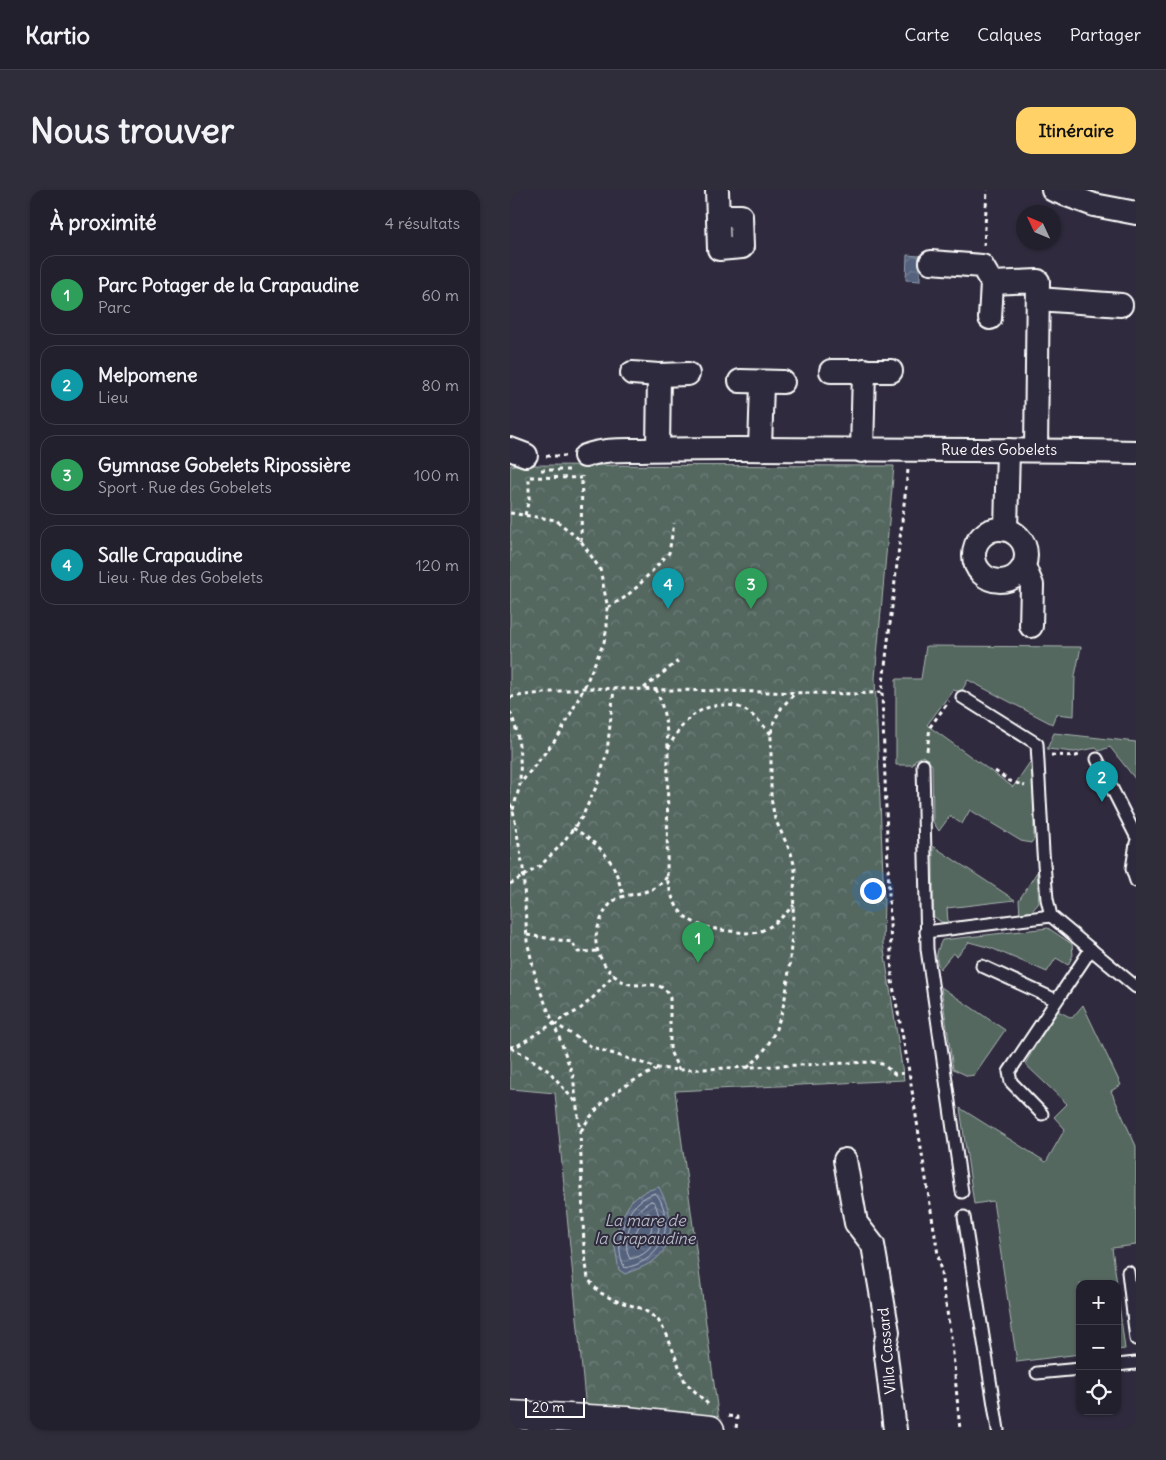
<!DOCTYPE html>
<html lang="fr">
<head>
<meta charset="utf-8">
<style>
  :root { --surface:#23202e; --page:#2f2d3a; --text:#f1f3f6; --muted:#a3a3aa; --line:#403e4a; --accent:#ffd166 }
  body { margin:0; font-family:Delius,sans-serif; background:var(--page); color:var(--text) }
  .controls { position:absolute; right:15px; bottom:15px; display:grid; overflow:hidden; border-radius:10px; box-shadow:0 1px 4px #0004 }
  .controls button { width:45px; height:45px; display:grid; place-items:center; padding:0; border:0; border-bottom:1px solid var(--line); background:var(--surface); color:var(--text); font:25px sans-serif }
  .compass { position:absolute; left:506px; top:15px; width:45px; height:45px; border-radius:50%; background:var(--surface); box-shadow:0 1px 4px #0004; rotate:314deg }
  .scale { position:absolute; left:15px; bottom:12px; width:60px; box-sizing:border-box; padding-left:5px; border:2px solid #fff; border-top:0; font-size:14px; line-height:18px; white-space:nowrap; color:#fff; -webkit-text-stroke:4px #2f2a3d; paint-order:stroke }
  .you { position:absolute; left:362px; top:700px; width:18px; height:18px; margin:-12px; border:4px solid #fff; border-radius:50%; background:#1a73e8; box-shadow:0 0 0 8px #1a73e833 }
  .badge { display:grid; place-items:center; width:32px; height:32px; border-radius:50%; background:var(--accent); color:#fff; font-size:16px; font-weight:700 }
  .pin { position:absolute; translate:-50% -41px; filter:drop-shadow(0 1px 2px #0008) }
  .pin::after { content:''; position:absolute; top:26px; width:18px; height:15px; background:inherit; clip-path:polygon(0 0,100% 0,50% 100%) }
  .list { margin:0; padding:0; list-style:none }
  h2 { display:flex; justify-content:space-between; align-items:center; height:65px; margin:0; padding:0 20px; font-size:21px }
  h2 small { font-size:16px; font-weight:400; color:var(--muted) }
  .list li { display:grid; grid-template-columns:32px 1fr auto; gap:15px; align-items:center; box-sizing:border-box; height:80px; margin:0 10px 10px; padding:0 10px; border:1px solid var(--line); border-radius:15px }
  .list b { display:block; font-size:19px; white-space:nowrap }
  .list p { margin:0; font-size:16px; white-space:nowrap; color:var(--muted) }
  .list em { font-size:16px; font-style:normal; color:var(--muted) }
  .icon { flex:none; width:28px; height:28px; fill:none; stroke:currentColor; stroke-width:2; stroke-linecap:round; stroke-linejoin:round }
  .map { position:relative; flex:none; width:626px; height:1240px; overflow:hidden; border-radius:15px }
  header { display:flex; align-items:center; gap:30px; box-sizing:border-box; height:70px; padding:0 25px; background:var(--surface); border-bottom:1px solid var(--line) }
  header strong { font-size:24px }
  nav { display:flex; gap:28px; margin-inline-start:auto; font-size:18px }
  .intro { display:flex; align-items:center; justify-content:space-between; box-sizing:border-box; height:120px; padding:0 30px }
  h1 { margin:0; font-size:35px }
  .button { padding:12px 22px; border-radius:15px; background:var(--accent); color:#111; font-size:18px; font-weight:700 }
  main { display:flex; gap:30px; padding:0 30px }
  aside { flex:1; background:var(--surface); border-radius:15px; box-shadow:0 1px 4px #0004 }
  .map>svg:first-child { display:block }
</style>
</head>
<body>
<header>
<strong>Kartio</strong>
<nav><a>Carte</a><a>Calques</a><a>Partager</a></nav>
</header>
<div class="intro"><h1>Nous trouver</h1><a class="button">Itinéraire</a></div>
<main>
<aside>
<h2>À proximité<small>4 résultats</small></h2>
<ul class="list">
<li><span class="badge" style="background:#2e9e5b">1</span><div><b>Parc Potager de la Crapaudine</b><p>Parc</p></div><em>60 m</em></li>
<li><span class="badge" style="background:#0f9aa8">2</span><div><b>Melpomene</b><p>Lieu</p></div><em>80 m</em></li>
<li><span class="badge" style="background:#2e9e5b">3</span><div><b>Gymnase Gobelets Ripossière</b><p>Sport · Rue des Gobelets</p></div><em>100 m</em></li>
<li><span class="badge" style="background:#0f9aa8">4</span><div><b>Salle Crapaudine</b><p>Lieu · Rue des Gobelets</p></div><em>120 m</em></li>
</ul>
</aside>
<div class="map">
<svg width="626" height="1240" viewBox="0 0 626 1240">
  <defs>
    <pattern id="park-crowns" width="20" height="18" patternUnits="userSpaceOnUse" patternTransform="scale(1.25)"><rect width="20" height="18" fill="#546861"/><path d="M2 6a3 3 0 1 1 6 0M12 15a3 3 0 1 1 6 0" fill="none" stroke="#6e7f79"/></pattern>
    <pattern id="water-waves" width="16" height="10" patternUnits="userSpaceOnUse" patternTransform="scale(1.25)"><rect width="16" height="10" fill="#54627d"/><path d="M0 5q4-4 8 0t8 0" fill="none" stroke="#6e7a90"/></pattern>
  </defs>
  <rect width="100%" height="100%" fill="#2f2a3d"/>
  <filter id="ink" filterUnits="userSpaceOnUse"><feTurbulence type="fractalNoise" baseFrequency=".02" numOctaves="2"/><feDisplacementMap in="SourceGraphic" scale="10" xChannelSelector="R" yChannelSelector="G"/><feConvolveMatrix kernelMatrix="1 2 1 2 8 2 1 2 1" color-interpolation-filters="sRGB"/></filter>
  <g filter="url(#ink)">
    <!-- green -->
    <g fill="#546861" stroke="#aab4b0">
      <polygon points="416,456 571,457 565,486 564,526 546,524 542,534 458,490 451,502 443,500 417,535 503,597 520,572 523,573 524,649 521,653 511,651 460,620 452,634 440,626 429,641 423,632 422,575 413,566 405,570 403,575 386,575 386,489 411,489"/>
      <polygon points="544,543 626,552 626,590 600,557 589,561 586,558 564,562 537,559"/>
      <polygon points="423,656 505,710 437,718 438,733 431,732 423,726"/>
      <polygon points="527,682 529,713 522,721 510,725 509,710"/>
      <path d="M538,738L562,754L563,765L558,775L546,768L537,782L481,758L459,752L447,766L443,763L430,779C424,768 427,760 432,750Z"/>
      <polygon points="431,797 495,840 464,885 458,886 443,879"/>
      <polygon points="573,815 611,895 601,901 626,956 626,1055 602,1058 607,1094 570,1094 570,1164 507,1172 483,1011 464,1014 450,918 536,972 555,939 544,927 557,914 515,874 546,820 562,828"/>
      <polygon points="607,1099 615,1159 607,1160"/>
    </g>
    <!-- park -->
    <polygon fill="url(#park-crowns)" stroke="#aab4b0" points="0,275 384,276 365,488 374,709 373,753 394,890 165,901 209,1231 76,1220 45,903 0,899"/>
    <!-- water -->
    <g fill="url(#water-waves)" stroke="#98a1b1">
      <polygon points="397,65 410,66 410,91 396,90"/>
      <path d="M149,997C161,1021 169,1048 146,1069C137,1076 125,1080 115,1084L109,1080L104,1052L112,1027L122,1010L136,1001Z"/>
    </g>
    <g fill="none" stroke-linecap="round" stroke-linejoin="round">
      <!-- shore -->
      <g stroke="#bbc0cb" stroke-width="1">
        <path d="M145,1003C150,1007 152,1014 154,1020C161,1050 144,1072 115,1078C101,1053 116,1011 145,1003Z"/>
        <path d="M141,1011L144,1012C156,1035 147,1064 120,1069C112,1055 119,1029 131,1018C134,1015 138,1013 141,1011Z"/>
        <path d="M139,1023C146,1036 140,1053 125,1058C120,1049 131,1032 136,1024Z"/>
      </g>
      <defs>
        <g id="lane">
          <polyline points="452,507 527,554 533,662 537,709 541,726 626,797"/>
          <polyline points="587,569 626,646"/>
          <polyline points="413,575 417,759 452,1002"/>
          <polyline points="626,653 622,679 626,691"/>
          <polyline points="416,742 541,726"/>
          <polyline points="472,776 546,810"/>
          <polyline points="532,924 501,892 499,882 581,759"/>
          <polyline points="454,1027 488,1240"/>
          <polyline points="618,1082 626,1149"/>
          <polyline points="607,1175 626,1173"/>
          <polyline points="527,1183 570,1179"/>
        </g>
        <g id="street">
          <polyline points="207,0 209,59 232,57 231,26 209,26"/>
          <polyline points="543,0 584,15 626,23"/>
          <polyline points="421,72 472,76 482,93 480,128"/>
          <polyline points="482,93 528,91 526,259"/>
          <polyline points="528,109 611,115"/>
          <polyline points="321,181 381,181"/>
          <polyline points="122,183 149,185 178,184"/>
          <polyline points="230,191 273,192"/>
          <polyline points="0,259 16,265"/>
          <polyline points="148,259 149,185"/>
          <polyline points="250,259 252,193"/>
          <polyline points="352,261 354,180"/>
          <path d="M75,266C93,259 112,260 131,260C164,259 196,259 229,259C361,260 494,259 626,262"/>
          <polyline points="496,339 498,260"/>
          <circle cx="490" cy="365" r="26"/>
          <polyline points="514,376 522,395 521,436"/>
          <polyline points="335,970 346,1033 363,1055 378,1142 375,1157 385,1240"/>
        </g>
        <polyline id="secondary" points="0,1225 116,1231 200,1240"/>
      </defs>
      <!-- lane casing -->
      <use href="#lane" stroke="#fff" stroke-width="15"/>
      <!-- street casing -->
      <use href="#street" stroke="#fff" stroke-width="26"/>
      <!-- secondary casing -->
      <use href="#secondary" stroke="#fff" stroke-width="31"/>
      <!-- path -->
      <g stroke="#fff" stroke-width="3" stroke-dasharray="4 4" stroke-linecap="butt">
        <polyline points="474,56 477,0"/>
        <polyline points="36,266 55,266"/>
        <polyline points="31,280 59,280"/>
        <polyline points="398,280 372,502 382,791 397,869 442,1153 450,1240"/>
        <polyline points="20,287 71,288"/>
        <polyline points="0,323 46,330 71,351 90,379 97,414 97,437 94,452 74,498 50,544 10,594"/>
        <polyline points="15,325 19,309 19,286"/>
        <polyline points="71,351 72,286"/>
        <polyline points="98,417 114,408 127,397 159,363 164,333"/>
        <polyline points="134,498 168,471"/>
        <path d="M146,499C154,518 157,536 158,557"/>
        <polyline points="0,507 74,498 346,504 372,502"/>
        <path d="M0,522C10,543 11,570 10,593C9,601 5,611 3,620"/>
        <path d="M261,544C253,535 246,527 235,520C229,516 220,515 213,515C185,516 169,536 158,559L157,687C164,727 181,737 220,741C231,742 241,745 251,741C264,736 274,725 284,715"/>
        <polyline points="417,561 420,537 439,511"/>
        <polyline points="541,565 566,566 572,564"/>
        <polyline points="485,581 500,591 515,596"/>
        <polyline points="0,614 3,620 13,678 17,751 27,793 51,852 63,886 70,941 74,1057 78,1089 89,1102 104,1110 133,1119 148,1130 157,1145 175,1192 199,1215"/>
        <path d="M63,638C79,648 94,659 103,676C108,686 110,697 114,706"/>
        <path d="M157,687C146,700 136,702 120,705C115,706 109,707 105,710C95,716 87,736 86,747C84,764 100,787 116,793C132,799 153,787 160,808V861L169,880"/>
        <polyline points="0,694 30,676 51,655 72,627 88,593 97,562 104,499"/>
        <polyline points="17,745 62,752 68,762 87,761"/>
        <polyline points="44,833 82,857 148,878 169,880 362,872 372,874 385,884 398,883"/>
        <polyline points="0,857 7,856 44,833 69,820 86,805 104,784"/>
        <polyline points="1,858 15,865 40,882 66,913"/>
        <path d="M237,878C274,849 278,798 281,755C283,729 284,704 285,678L281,663L265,629L261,608V544L264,531L272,517L285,503"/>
        <path d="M71,941C90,909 114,894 148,879"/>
        <polyline points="218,1226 227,1227 226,1240"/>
      </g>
      <!-- lane -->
      <use href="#lane" stroke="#2f2a3d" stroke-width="11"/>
      <!-- street -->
      <use href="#street" stroke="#2f2a3d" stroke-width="22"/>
      <!-- secondary -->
      <use href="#secondary" stroke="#2f2a3d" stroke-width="28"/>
    </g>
  </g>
  <g text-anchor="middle" stroke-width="4" stroke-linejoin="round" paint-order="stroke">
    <!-- street labels -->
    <g font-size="15" fill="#fff" stroke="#2f2a3d">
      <text x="489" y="265">Rue des Gobelets</text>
      <text transform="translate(377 1161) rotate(-95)" y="5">Villa Cassard</text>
    </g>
    <!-- water labels -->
    <g font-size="16" font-style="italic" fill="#b2b8c4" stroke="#2f2a3d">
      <text x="135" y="1036">La mare de<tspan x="135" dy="18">la Crapaudine</tspan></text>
    </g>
  </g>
</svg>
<div class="controls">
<button>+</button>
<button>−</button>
<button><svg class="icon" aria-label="locate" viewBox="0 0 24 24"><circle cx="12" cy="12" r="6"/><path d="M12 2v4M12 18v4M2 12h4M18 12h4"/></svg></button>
</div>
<svg class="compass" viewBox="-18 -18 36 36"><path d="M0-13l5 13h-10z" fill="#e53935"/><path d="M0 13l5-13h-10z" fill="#a3a3aa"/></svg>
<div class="scale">20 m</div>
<div class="you"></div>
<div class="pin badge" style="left:188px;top:773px;background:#2e9e5b">1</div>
<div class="pin badge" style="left:592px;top:612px;background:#0f9aa8">2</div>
<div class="pin badge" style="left:241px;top:419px;background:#2e9e5b">3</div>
<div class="pin badge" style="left:158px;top:419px;background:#0f9aa8">4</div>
</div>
</main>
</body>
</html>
